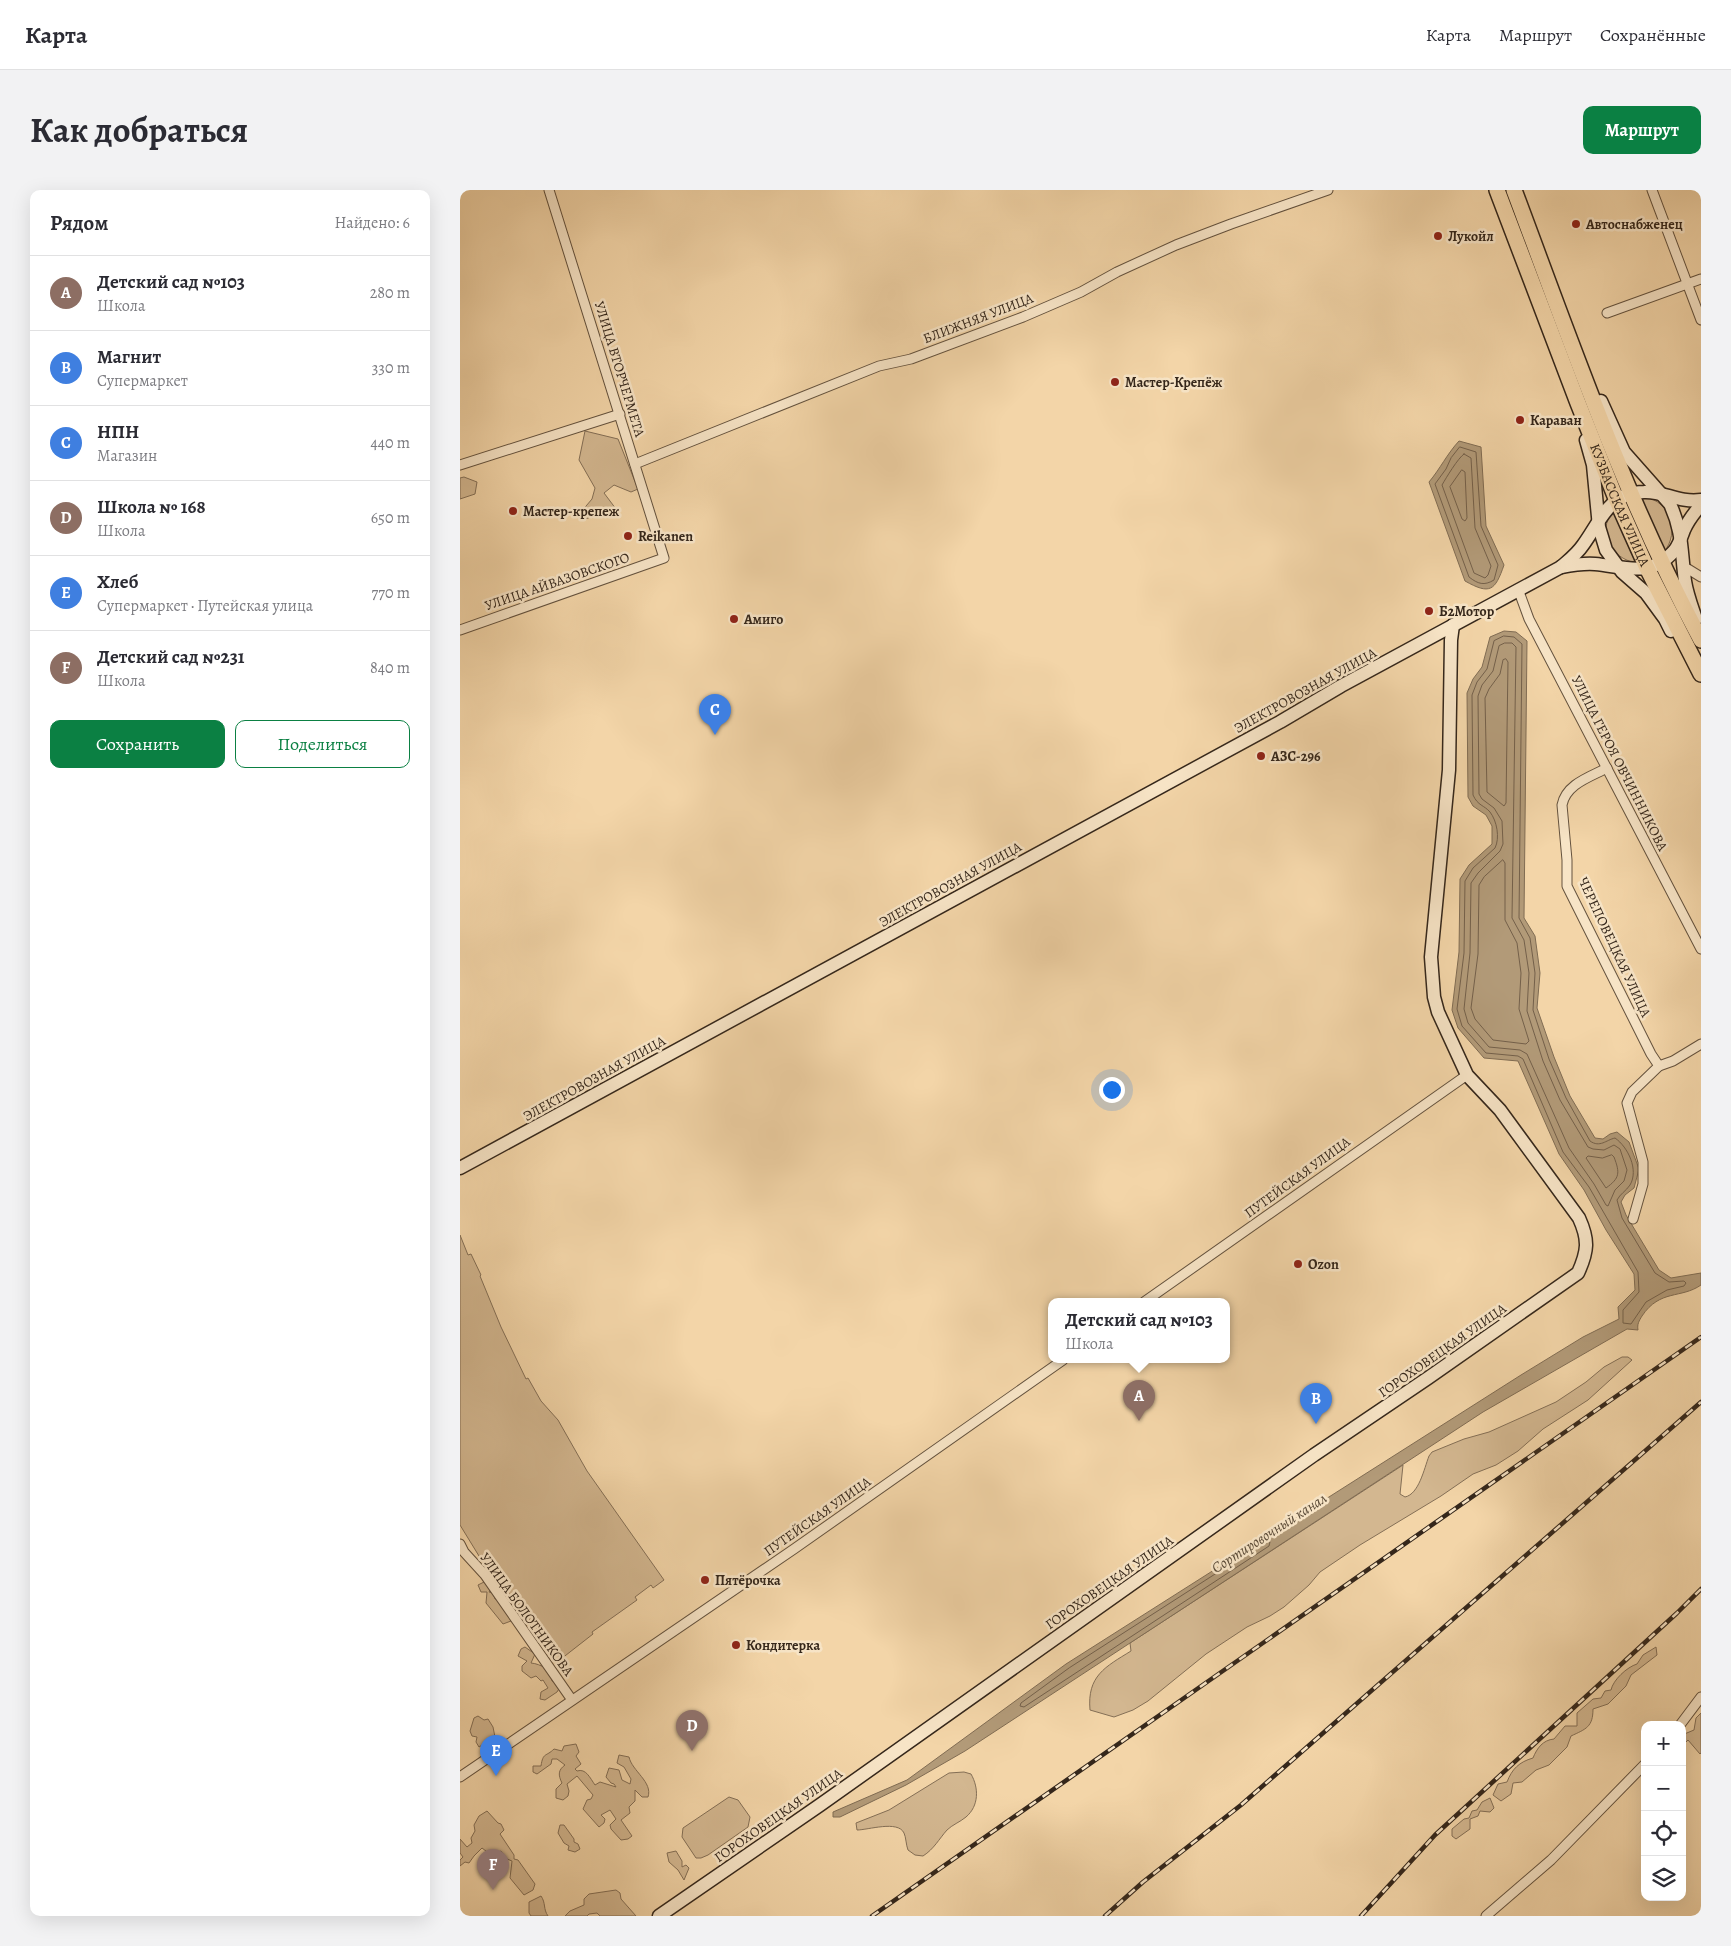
<!DOCTYPE html>
<html lang="ru">
<head>
<meta charset="utf-8">
<style>
  :root { --surface:#fff; --page:#f2f2f3; --text:#2b2b33; --muted:#7c7c81; --line:#e1e1e2; --accent:#0b8043 }
  body { margin:0; font-family:Alegreya,serif; background:var(--page); color:var(--text) }
  .controls { position:absolute; right:15px; bottom:15px; display:grid; overflow:hidden; border-radius:10px; box-shadow:0 5px 20px #0002 }
  .controls button { width:45px; height:45px; display:grid; place-items:center; padding:0; border:0; border-bottom:1px solid var(--line); background:var(--surface); color:var(--text); font:25px sans-serif }
  .you { position:absolute; left:651px; top:899px; width:18px; height:18px; margin:-12px; border:4px solid #fff; border-radius:50%; background:#1a73e8; box-shadow:0 0 0 8px #1a73e833 }
  .badge { display:grid; place-items:center; width:32px; height:32px; border-radius:50%; background:var(--accent); color:#fff; font-size:16px; font-weight:700 }
  .pin { position:absolute; translate:-50% -41px; filter:drop-shadow(0 1px 2px #0008) }
  .pin::after { content:''; position:absolute; top:26px; width:18px; height:15px; background:inherit; clip-path:polygon(0 0,100% 0,50% 100%) }
  .popup { position:absolute; left:588px; top:1108px; width:182px; height:65px; box-sizing:border-box; display:grid; place-content:center; border-radius:10px; background:var(--surface); filter:drop-shadow(0 1px 4px #0005); font-size:16px; white-space:nowrap; color:var(--muted) }
  .popup b { font-size:19px; color:var(--text) }
  .popup::after { content:''; position:absolute; left:50%; top:100%; margin-left:-10px; border:10px solid transparent; border-top-color:var(--surface) }
  .list { margin:0; padding:0; list-style:none }
  h2 { display:flex; justify-content:space-between; align-items:center; height:65px; margin:0; padding:0 20px; font-size:21px }
  h2 small { font-size:16px; font-weight:400; color:var(--muted) }
  .list li { display:grid; grid-template-columns:32px 1fr auto; gap:15px; align-items:center; box-sizing:border-box; height:75px; padding:0 20px; border-top:1px solid var(--line) }
  .list b { display:block; font-size:19px; white-space:nowrap }
  .list p { margin:0; font-size:16px; white-space:nowrap; color:var(--muted) }
  .list em { font-size:16px; font-style:normal; color:var(--muted) }
  .actions { display:flex; gap:10px; padding:15px 20px }
  .actions a { flex:1; padding:11px 0; border:1px solid var(--accent); border-radius:10px; text-align:center; font-size:18px; color:var(--accent) }
  .actions .main { background:var(--accent); color:#fff }
  .icon { flex:none; width:28px; height:28px; fill:none; stroke:currentColor; stroke-width:2; stroke-linecap:round; stroke-linejoin:round }
  .map { position:relative; flex:none; width:1241px; height:1726px; overflow:hidden; border-radius:10px }
  header { display:flex; align-items:center; gap:30px; box-sizing:border-box; height:70px; padding:0 25px; background:var(--surface); border-bottom:1px solid var(--line) }
  header strong { font-size:24px }
  nav { display:flex; gap:28px; margin-inline-start:auto; font-size:18px }
  .intro { display:flex; align-items:center; justify-content:space-between; box-sizing:border-box; height:120px; padding:0 30px }
  h1 { margin:0; font-size:35px }
  .button { padding:12px 22px; border-radius:10px; background:var(--accent); color:#fff; font-size:18px; font-weight:700 }
  main { display:flex; gap:30px; padding:0 30px }
  aside { flex:1; background:var(--surface); border-radius:10px; box-shadow:0 5px 20px #0002 }
  .map>svg:first-child { display:block }
</style>
</head>
<body>
<header>
<strong>Карта</strong>
<nav><a>Карта</a><a>Маршрут</a><a>Сохранённые</a></nav>
</header>
<div class="intro"><h1>Как добраться</h1><a class="button">Маршрут</a></div>
<main>
<aside>
<h2>Рядом<small>Найдено: 6</small></h2>
<ul class="list">
<li><span class="badge" style="background:#8d6e63">A</span><div><b>Детский сад №103</b><p>Школа</p></div><em>280 m</em></li>
<li><span class="badge" style="background:#3f7fe0">B</span><div><b>Магнит</b><p>Супермаркет</p></div><em>330 m</em></li>
<li><span class="badge" style="background:#3f7fe0">C</span><div><b>НПН</b><p>Магазин</p></div><em>440 m</em></li>
<li><span class="badge" style="background:#8d6e63">D</span><div><b>Школа № 168</b><p>Школа</p></div><em>650 m</em></li>
<li><span class="badge" style="background:#3f7fe0">E</span><div><b>Хлеб</b><p>Супермаркет · Путейская улица</p></div><em>770 m</em></li>
<li><span class="badge" style="background:#8d6e63">F</span><div><b>Детский сад №231</b><p>Школа</p></div><em>840 m</em></li>
</ul>
<div class="actions"><a class="main">Сохранить</a><a>Поделиться</a></div>
</aside>
<div class="map">
<svg width="1241" height="1726" viewBox="0 0 1241 1726">
  <rect width="100%" height="100%" fill="#f3d5a8"/>
  <filter id="stains"><feTurbulence type="fractalNoise" baseFrequency=".004" numOctaves="4"/><feColorMatrix values="0 0 0 0 .2 0 0 0 0 .09 0 0 0 0 .02 0 0 0 .5 -.17"/></filter>
  <radialGradient id="worn" r=".72"><stop offset=".6" stop-color="#630" stop-opacity="0"/><stop offset="1" stop-color="#630" stop-opacity=".3"/></radialGradient>
  <!-- green -->
  <g fill="#d3b790" stroke="#846f56">
    <polygon points="125,241 158,249 178,299 171,302 154,295 144,303 156,319 125,329 121,322 132,309 135,298 119,270"/>
    <polygon points="4,287 17,292 15,304 0,309 0,288"/>
    <path d="M1185,307C1211,312 1220,342 1204,362L1178,308Z"/>
    <path d="M1153,321L1176,373C1151,368 1136,343 1153,321Z"/>
    <polygon points="0,1045 8,1065 11,1064 21,1085 20,1086 41,1137 66,1189 68,1188 81,1211 98,1230 127,1281 204,1390 193,1398 191,1395 175,1407 177,1410 132,1442 133,1444 101,1469 19,1366 0,1335"/>
    <path d="M1162,1167H1168L1172,1170L1128,1210L1083,1239L1058,1261L1036,1275L1013,1284L981,1306L900,1355L860,1382L849,1395L824,1417L810,1426L787,1437L746,1464L688,1511L673,1520L654,1527L630,1520C627,1486 645,1477 671,1461L670,1453L943,1275L940,1304L945,1307C959,1304 964,1279 969,1266L972,1262L1004,1249L1029,1242L1096,1212L1126,1192L1144,1177Z"/>
    <polygon points="24,1392 28,1392 31,1399 29,1402 33,1403 35,1409 38,1409 51,1426 51,1431 43,1434 26,1413 27,1402 21,1402 18,1395"/>
    <path d="M65,1457L75,1464L71,1473C81,1474 92,1480 92,1491L98,1493L100,1497L97,1502L85,1510L80,1509L81,1502L88,1498L83,1490L81,1491L76,1486L71,1488L62,1481V1476L67,1471L58,1466L61,1459Z"/>
    <path d="M1196,1457L1197,1465L1171,1485L1166,1496L1148,1514L1133,1519C1133,1537 1126,1539 1111,1546L1107,1557L1089,1575L1076,1580L1062,1592L1053,1593L1051,1604L1041,1611L1033,1605L1038,1594L1047,1592C1052,1579 1059,1572 1073,1568C1077,1558 1083,1550 1094,1549L1105,1536H1117V1523L1133,1509L1141,1508L1145,1501L1151,1500C1153,1490 1167,1477 1177,1474L1183,1465Z"/>
    <polygon points="1241,1523 1241,1563 1240,1564 1228,1550 1222,1556 1222,1545 1234,1540 1236,1528"/>
    <polygon points="18,1526 24,1530 28,1529 33,1537 35,1547 19,1557 16,1552 17,1547 12,1546 10,1541 14,1528"/>
    <path d="M116,1554L119,1562L116,1566L121,1574L115,1579L117,1581C126,1578 130,1588 135,1595L140,1592L156,1597L154,1594L151,1593L146,1587L149,1578L159,1580L162,1590L170,1594L171,1589L164,1577L157,1573L159,1565L169,1567C172,1581 193,1592 188,1607H182L175,1600V1611L169,1617L170,1623L161,1630L172,1646L168,1649L161,1650L151,1639L150,1635L156,1629L150,1620L141,1625L145,1629L144,1633L139,1637L123,1619L127,1610L131,1609L133,1605L117,1586L107,1594L109,1601L108,1606L103,1610L96,1608V1599L102,1593C98,1585 98,1580 105,1575L97,1569H92L91,1574L77,1584L73,1582V1576H81C83,1562 86,1567 94,1559L102,1561L104,1556Z"/>
    <path d="M504,1582L511,1584C519,1598 519,1616 506,1627C500,1632 492,1635 487,1640C479,1649 474,1659 463,1666L455,1665L448,1660C446,1655 446,1647 444,1643C438,1630 408,1640 397,1640L396,1633L429,1620L489,1583Z"/>
    <polygon points="269,1607 278,1610 290,1627 288,1637 248,1665 241,1668 236,1668 222,1647 223,1638"/>
    <polygon points="1030,1608 1034,1618 1030,1622 1020,1621 1018,1626 1010,1629 1010,1639 996,1649 992,1646 992,1639 1004,1629 1009,1628 1012,1621 1017,1620 1022,1612"/>
    <polygon points="27,1621 38,1633 41,1634 44,1640 40,1644 54,1665 54,1669 58,1670 75,1694 73,1700 64,1705 50,1688 52,1671 47,1669 41,1674 38,1671 39,1667 44,1665 41,1661 31,1665 22,1658 14,1666 9,1673 5,1672 0,1676 0,1670 3,1667 0,1663 0,1649 7,1657 12,1653 11,1648 15,1641 14,1635 19,1626"/>
    <polygon points="100,1635 104,1635 114,1649 114,1652 118,1654 120,1659 115,1662 108,1660 109,1656 104,1653 98,1643"/>
    <polygon points="216,1661 222,1671 222,1677 226,1675 229,1678 224,1690 218,1680 209,1672 207,1663"/>
    <polygon points="156,1700 160,1703 161,1709 176,1726 140,1726 137,1723 129,1724 127,1726 105,1726 110,1721 124,1715 124,1709 129,1704"/>
    <path d="M81,1706C86,1713 83,1719 88,1726H71L69,1723V1712Z"/>
  </g>
  <!-- water -->
  <g fill="#b29a78" stroke="#806c53">
    <path d="M999,251L1021,257L1026,336L1044,375C1035,401 1030,405 1005,391L969,292C980,279 987,264 999,251Z"/>
    <path d="M1044,441L1056,442L1067,451L1064,728L1075,746L1080,783L1077,818L1094,867L1110,906L1135,948L1143,949L1150,944L1157,942L1169,952L1179,979L1174,998L1165,1005L1161,1012L1166,1025L1199,1080L1211,1088L1241,1083V1095C1221,1109 1200,1099 1182,1126C1179,1131 1177,1134 1178,1140L1167,1139L1023,1222L505,1561L446,1595L380,1627H373V1622L447,1590L606,1474L1061,1185L1123,1147L1159,1129L1158,1117L1175,1100L1174,1084L1146,1040L1124,1000L1099,964L1058,871L1024,868L998,838L992,820L999,762L1000,689L1009,675L1032,654V636L1026,625L1013,616L1008,607L1007,503L1013,489L1022,477L1030,447Z"/>
  </g>
  <g fill="none" stroke-linecap="round" stroke-linejoin="round">
    <!-- shore -->
    <g stroke="#74604a" stroke-width="1">
      <path d="M1000,257L1016,262L1021,336L1038,375L1034,390C1024,396 1018,394 1009,387L975,294L986,279L991,268Z"/>
      <path d="M1004,264L1011,268L1015,338L1031,376L1028,385L1025,388L1014,383L982,295C986,288 998,268 1004,264Z"/>
      <polygon points="1002,280 1005,282 1007,328 1005,331 1002,329 990,297"/>
      <path d="M1044,446L1054,447L1062,454L1059,728L1070,748L1075,783L1073,820L1089,869L1106,908L1130,951C1140,958 1146,950 1155,948C1168,957 1179,980 1170,995C1166,1001 1160,1004 1157,1010L1162,1028L1195,1083L1209,1092L1224,1091L1226,1093L1224,1096L1207,1100L1186,1112L1171,1134L1163,1133V1120L1179,1102L1178,1082L1129,997L1103,962L1063,869L1058,866L1026,863L1002,836L997,819L1004,763L1005,691L1013,678L1035,658C1040,648 1037,631 1030,622C1024,615 1018,616 1013,605L1012,505L1017,492L1027,479L1034,451Z"/>
      <polygon points="1045,453 1052,453 1056,457 1052,728 1064,750 1069,783 1067,821 1083,871 1100,910 1128,957 1133,959 1144,960 1154,955 1160,959 1167,980 1164,991 1155,1000 1148,1016 1146,1015 1134,994 1109,958 1067,864 1060,860 1029,857 1008,833 1004,819 1010,763 1011,693 1018,683 1040,661 1043,654 1042,631 1034,618 1022,609 1019,604 1018,506 1022,495 1033,481 1039,456"/>
      <polygon points="1046,469 1048,472 1046,613 1044,616 1027,602 1025,508 1029,499 1040,484 1043,470"/>
      <polygon points="1043,670 1045,673 1045,730 1057,753 1061,783 1059,819 1069,851 1066,854 1033,850 1015,829 1011,818 1018,764 1019,695 1024,687"/>
      <path d="M1152,965L1154,967C1160,983 1160,988 1146,998L1126,968L1128,966L1142,968Z"/>
      <polygon points="807,1351 810,1352 809,1356 564,1517 560,1516 561,1513 609,1478"/>
    </g>
    <defs>
      <g id="street">
        <polyline points="1192,0 1241,130"/>
        <polyline points="1147,123 1241,89"/>
        <polyline points="175,274 419,176 451,169 563,127 621,102 657,82 716,55 771,34 868,0"/>
        <polyline points="0,275 160,224"/>
        <polyline points="1224,379 1228,379 1241,387"/>
        <polyline points="1058,399 1069,429 1241,759"/>
        <polyline points="0,440 204,368 89,0"/>
        <path d="M1147,578C1130,587 1106,594 1102,615L1107,670V696L1191,864L1199,876"/>
        <polyline points="1173,1029 1183,994 1183,972 1167,913 1172,902 1199,876 1213,871 1241,854"/>
        <polyline points="684,1112 1007,885"/>
        <polyline points="0,1354 4,1362 25,1385 112,1510"/>
        <polyline points="1220,1535 1241,1507"/>
        <polyline points="0,1587 334,1359 603,1170"/>
        <polyline points="1026,1726 1091,1670 1185,1574"/>
      </g>
      <g id="secondary">
        <path d="M1141,211L1164,262L1210,314C1223,342 1221,362 1225,391C1227,404 1232,417 1236,429"/>
        <polyline points="1126,250 1133,275 1139,337 1146,360 1162,382 1186,403 1205,429 1211,441"/>
        <path d="M1101,377C1112,375 1123,373 1135,374C1166,377 1191,388 1214,361C1219,355 1221,348 1224,340C1228,331 1234,323 1241,315"/>
        <path d="M0,978L820,532L881,496L1101,377C1109,370 1117,364 1123,355C1140,332 1149,302 1184,302C1204,301 1218,313 1241,310"/>
        <path d="M199,1726L360,1615L854,1265L968,1188L1118,1083C1128,1061 1129,1050 1119,1028L1040,920L1007,885L978,822L974,807L971,767L989,580L991,450L993,435"/>
      </g>
      <g id="primary">
        <path id="s1" d="M1037,0L1118,213L1157,311L1187,378L1241,484"/>
        <path d="M1054,0C1111,152 1164,307 1241,450"/>
      </g>
    </defs>
    <!-- street casing -->
    <use href="#street" stroke="#64523e" stroke-width="11"/>
    <!-- secondary casing -->
    <use href="#secondary" stroke="#35271b" stroke-width="15"/>
    <!-- primary casing -->
    <use href="#primary" stroke="#35271b" stroke-width="18"/>
    <!-- street -->
    <use href="#street" stroke="#f7e4c6" stroke-width="9"/>
    <!-- secondary -->
    <use href="#secondary" stroke="#f7e4c6" stroke-width="12"/>
    <!-- primary -->
    <use href="#primary" stroke="#f3d5a8" stroke-width="15"/>
    <defs>
      <g id="rail">
        <polyline points="412,1726 1241,1147"/>
        <polyline points="645,1726 683,1692 781,1615 1241,1212"/>
        <polyline points="901,1726 975,1645 1217,1423 1241,1399"/>
      </g>
    </defs>
    <!-- rail casing -->
    <use href="#rail" stroke="#35271b" stroke-width="4.5"/>
    <!-- rail -->
    <use href="#rail" stroke="#f7e4c6" stroke-width="2.5" stroke-dasharray="8" stroke-linecap="butt"/>
  </g>
  <!-- markers -->
  <g fill="#8f2418" stroke="#f7e4c6" stroke-width="2">
    <circle cx="1116" cy="34" r="5"/>
    <circle cx="978" cy="46" r="5"/>
    <circle cx="655" cy="192" r="5"/>
    <circle cx="1060" cy="230" r="5"/>
    <circle cx="53" cy="321" r="5"/>
    <circle cx="168" cy="346" r="5"/>
    <circle cx="969" cy="421" r="5"/>
    <circle cx="274" cy="429" r="5"/>
    <circle cx="801" cy="566" r="5"/>
    <circle cx="838" cy="1074" r="5"/>
    <circle cx="245" cy="1390" r="5"/>
    <circle cx="276" cy="1455" r="5"/>
  </g>
  <g text-anchor="middle" stroke-width="5" stroke-linejoin="round" paint-order="stroke">
    <!-- poi labels -->
    <g font-size="14" font-weight="bold" fill="#35271b" stroke="#f7e4c6" text-anchor="start">
      <text x="1126" y="39">Автоснабженец</text>
      <text x="988" y="51">Лукойл</text>
      <text x="665" y="197">Мастер-Крепёж</text>
      <text x="1070" y="235">Караван</text>
      <text x="63" y="326">Мастер-крепеж</text>
      <text x="178" y="351">Reikanen</text>
      <text x="979" y="426">Б2Мотор</text>
      <text x="284" y="434">Амиго</text>
      <text x="811" y="571">АЗС-296</text>
      <text x="848" y="1079">Ozon</text>
      <text x="255" y="1395">Пятёрочка</text>
      <text x="286" y="1460">Кондитерка</text>
    </g>
    <!-- street labels -->
    <g font-size="14" fill="#35271b" stroke="#f7e4c6">
      <text transform="translate(518 128) rotate(-21)" y="5">БЛИЖНЯЯ УЛИЦА</text>
      <text transform="translate(160 179) rotate(73)" y="5">УЛИЦА ВТОРЧЕРМЕТА</text>
      <text dy="5" stroke="none"><textPath href="#s1" startOffset="338">КУЗБАССКАЯ УЛИЦА</textPath></text>
      <text transform="translate(97 391) rotate(-19)" y="5">УЛИЦА АЙВАЗОВСКОГО</text>
      <text transform="translate(845 500) rotate(-29)" y="5">ЭЛЕКТРОВОЗНАЯ УЛИЦА</text>
      <text transform="translate(1160 573) rotate(63)" y="5">УЛИЦА ГЕРОЯ ОВЧИННИКОВА</text>
      <text transform="translate(490 694) rotate(-29)" y="5">ЭЛЕКТРОВОЗНАЯ УЛИЦА</text>
      <text transform="translate(1155 757) rotate(65)" y="5">ЧЕРЕПОВЕЦКАЯ УЛИЦА</text>
      <text transform="translate(134 888) rotate(-29)" y="5">ЭЛЕКТРОВОЗНАЯ УЛИЦА</text>
      <text transform="translate(837 987) rotate(-36)" y="5">ПУТЕЙСКАЯ УЛИЦА</text>
      <text transform="translate(982 1160) rotate(-35)" y="5">ГОРОХОВЕЦКАЯ УЛИЦА</text>
      <text transform="translate(357 1326) rotate(-35)" y="5">ПУТЕЙСКАЯ УЛИЦА</text>
      <text transform="translate(649 1392) rotate(-35)" y="5">ГОРОХОВЕЦКАЯ УЛИЦА</text>
      <text transform="translate(67 1424) rotate(54)" y="5">УЛИЦА БОЛОТНИКОВА</text>
      <text transform="translate(318 1625) rotate(-35)" y="5">ГОРОХОВЕЦКАЯ УЛИЦА</text>
    </g>
    <!-- water labels -->
    <g font-size="15" font-style="italic" fill="#5a4a37" stroke="#f7e4c6">
      <text transform="translate(809 1343) rotate(-33)" y="5">Сортировочный канал</text>
    </g>
  </g>
  <rect width="100%" height="100%" filter="url(#stains)"/>
  <rect width="100%" height="100%" fill="url(#worn)"/>
</svg>
<div class="controls">
<button>+</button>
<button>−</button>
<button><svg class="icon" aria-label="locate" viewBox="0 0 24 24"><circle cx="12" cy="12" r="6"/><path d="M12 2v4M12 18v4M2 12h4M18 12h4"/></svg></button>
<button><svg class="icon" aria-label="layers" viewBox="0 0 24 24"><path d="M12 4l9 5-9 5-9-5zM3 14l9 5 9-5"/></svg></button>
</div>
<div class="you"></div>
<div class="pin badge" style="left:679px;top:1231px;background:#8d6e63">A</div>
<div class="popup"><b>Детский сад №103</b>Школа</div>
<div class="pin badge" style="left:856px;top:1234px;background:#3f7fe0">B</div>
<div class="pin badge" style="left:255px;top:545px;background:#3f7fe0">C</div>
<div class="pin badge" style="left:232px;top:1561px;background:#8d6e63">D</div>
<div class="pin badge" style="left:36px;top:1586px;background:#3f7fe0">E</div>
<div class="pin badge" style="left:33px;top:1700px;background:#8d6e63">F</div>
</div>
</main>
</body>
</html>
